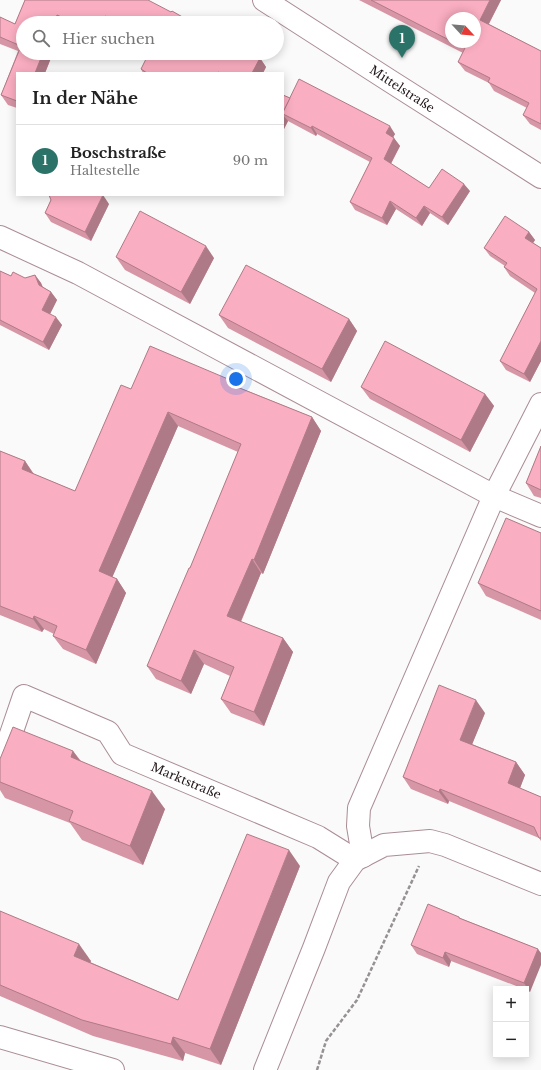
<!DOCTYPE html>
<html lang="de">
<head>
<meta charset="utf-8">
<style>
  :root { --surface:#fff; --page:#f2f2f2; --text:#222; --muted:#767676; --line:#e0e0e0; --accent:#2b7268 }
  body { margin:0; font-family:"Libre Baskerville",serif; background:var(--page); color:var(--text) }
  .controls { position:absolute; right:12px; bottom:12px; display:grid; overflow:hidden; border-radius:0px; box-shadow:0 2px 10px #0003 }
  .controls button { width:36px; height:36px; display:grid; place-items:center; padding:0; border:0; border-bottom:1px solid var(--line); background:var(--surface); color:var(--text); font:20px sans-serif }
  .compass { position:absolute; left:445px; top:12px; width:36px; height:36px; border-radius:50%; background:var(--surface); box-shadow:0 2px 10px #0003; rotate:116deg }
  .you { position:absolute; left:236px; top:379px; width:14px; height:14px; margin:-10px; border:3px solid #fff; border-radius:50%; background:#1a73e8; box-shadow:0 0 0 6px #1a73e833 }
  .badge { display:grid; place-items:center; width:26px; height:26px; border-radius:50%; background:var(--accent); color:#fff; font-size:13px; font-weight:700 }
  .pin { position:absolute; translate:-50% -33px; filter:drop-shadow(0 1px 2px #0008) }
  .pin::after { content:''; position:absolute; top:21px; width:14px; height:12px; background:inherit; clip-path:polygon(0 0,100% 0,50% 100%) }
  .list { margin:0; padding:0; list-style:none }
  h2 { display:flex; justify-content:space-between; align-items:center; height:52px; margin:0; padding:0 16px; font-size:17px }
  h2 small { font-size:13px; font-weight:400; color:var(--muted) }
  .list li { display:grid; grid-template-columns:26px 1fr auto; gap:12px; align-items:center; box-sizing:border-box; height:72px; padding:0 16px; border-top:1px solid var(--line) }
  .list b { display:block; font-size:15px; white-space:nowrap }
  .list p { margin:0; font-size:13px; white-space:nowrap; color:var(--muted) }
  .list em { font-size:13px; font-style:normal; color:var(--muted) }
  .icon { flex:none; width:22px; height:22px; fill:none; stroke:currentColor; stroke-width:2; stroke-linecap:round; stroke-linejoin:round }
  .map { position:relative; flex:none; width:541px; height:1070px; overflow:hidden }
  .search { position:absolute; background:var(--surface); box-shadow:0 2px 10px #0003; left:16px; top:16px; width:268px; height:44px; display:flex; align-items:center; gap:10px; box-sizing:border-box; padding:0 14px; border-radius:22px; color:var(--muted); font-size:15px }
  .panel { position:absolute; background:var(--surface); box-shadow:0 2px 10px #0003; left:16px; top:72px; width:268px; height:124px; border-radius:0px }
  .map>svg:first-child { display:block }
</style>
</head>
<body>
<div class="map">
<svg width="541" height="1070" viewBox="0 0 541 1070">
  <rect width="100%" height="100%" fill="#fafafa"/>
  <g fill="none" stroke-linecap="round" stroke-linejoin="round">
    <defs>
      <g id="minor">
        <polyline points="264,0 390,81 541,177"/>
        <polyline points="0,237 78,273 494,496 541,516"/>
        <polyline points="0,762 10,737 24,696 108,732 122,754 318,837 355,860"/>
        <polyline points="363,856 358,826 359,808 494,496 541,404"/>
        <polyline points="0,1037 113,1070"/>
        <polyline points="265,1070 314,948 339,882 355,860 384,845 430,841 445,845 541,884"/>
      </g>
    </defs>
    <!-- minor casing -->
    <use href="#minor" stroke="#aa8d94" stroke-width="24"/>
    <!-- path -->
    <polyline stroke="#969192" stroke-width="2.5" stroke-dasharray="4 2" stroke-linecap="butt" points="317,1070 326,1041 357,1000 419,866"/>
    <!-- minor -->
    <use href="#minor" stroke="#fff" stroke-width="22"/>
  </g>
  <!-- wall -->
  <g fill="#d796a6" fill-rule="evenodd">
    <polygon points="25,0 171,12 193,23 23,23 53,53 45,73 17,73 17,108 8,105 1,95 18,51 0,44 0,17 15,24"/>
    <path d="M359,0H501L489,24L541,51V130L530,124L523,115L527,108L494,91L489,83L465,71L458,62L463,53ZM451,18L475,42H451Z"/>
    <polygon points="260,58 266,67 263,73 143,73 141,69"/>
    <polygon points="283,95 290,98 395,134 393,137 400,146 391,164 429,188 470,191 448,225 430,213 422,226 396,209 387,225 355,210 350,202 370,162 317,134 316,136 288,121 283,131"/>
    <polygon points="51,200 109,204 91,241 51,222 45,213"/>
    <polygon points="529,232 535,240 533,243 541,248 541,361 530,382 506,370 500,361 535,293 510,276 504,267 505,266 490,256 484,248"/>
    <polygon points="116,257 214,258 190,304 125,270"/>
    <polygon points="0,271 11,276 25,278 35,275 41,283 43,287 51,292 57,300 50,314 62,325 49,350 0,325"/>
    <polygon points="219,315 349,319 357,331 331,382 228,328"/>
    <polygon points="233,385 312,417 321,431 263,574 261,573 241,622 283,638 293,652 264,726 231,713 221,699 230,676 204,664 191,694 156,679 147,666 190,568 238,452 178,426 112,577 117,579 126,593 96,664 63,649 53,636 54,634 44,629 42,632 0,615 0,451 25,461 34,474 75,491 131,389"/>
    <polygon points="361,387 485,394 494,406 470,452 370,399"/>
    <polygon points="541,446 541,498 534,496 526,483"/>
    <polygon points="541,533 541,620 486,596 478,583"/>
    <polygon points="485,713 472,744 516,762 525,775 520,788 541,797 541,841 539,838 449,801 448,804 411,789 403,777"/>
    <polygon points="73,751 81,761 165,809 143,865 82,840 70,823 5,798 0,790 0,759"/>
    <polygon points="300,866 221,1065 185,1053 183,1061 93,1036 0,996 0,911 91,961 90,962 178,1000"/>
    <polygon points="459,917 460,918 538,949 530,992 526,990 526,989 524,989 451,961 449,967 417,954 411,945"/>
  </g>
  <!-- shaded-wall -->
  <g fill="#af7a87">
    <polygon points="490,0 501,0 486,29 480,20"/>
    <polygon points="57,15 63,23 54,23"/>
    <polygon points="105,16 110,23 102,23"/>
    <polygon points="43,53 53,53 45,73 35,73"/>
    <polygon points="260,58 266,67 263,73 252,73"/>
    <polygon points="283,115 288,121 283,131"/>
    <polygon points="312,126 317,134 316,136 311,128"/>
    <polygon points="390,126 395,134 391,141 386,133"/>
    <polygon points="394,138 400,146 389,167 384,159"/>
    <polygon points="464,184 470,191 448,225 442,217"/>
    <polygon points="103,195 109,204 91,241 85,232"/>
    <polygon points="390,201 396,209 387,225 382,218"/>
    <polygon points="424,206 430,213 422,226 416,218"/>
    <polygon points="529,232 535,240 531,246 525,238"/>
    <polygon points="206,246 214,258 190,304 181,292"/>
    <polygon points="35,275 41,283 45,294 39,285"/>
    <polygon points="51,292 57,300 48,318 42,310"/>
    <polygon points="56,317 62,325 49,350 43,342"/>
    <polygon points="349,319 357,331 331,382 322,369"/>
    <polygon points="541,341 541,361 530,382 524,374"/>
    <polygon points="228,379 238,392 227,383"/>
    <polygon points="485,394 494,406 470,452 461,440"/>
    <polygon points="168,412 178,426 109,585 99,571"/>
    <polygon points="312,417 321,431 263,574 254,560"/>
    <polygon points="25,461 34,475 22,469"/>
    <polygon points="252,559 261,573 237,630 227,616"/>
    <polygon points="117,579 126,593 96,664 86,650"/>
    <polygon points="34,616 44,629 42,632 33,619"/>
    <polygon points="283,638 293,652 264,726 254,712"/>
    <polygon points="194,650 204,664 191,694 181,681"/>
    <polygon points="476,700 485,713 469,752 460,740"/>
    <polygon points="73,751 86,769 71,757"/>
    <polygon points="516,762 525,775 517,796 508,783"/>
    <polygon points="440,789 449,801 448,804 439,792"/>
    <polygon points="152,791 165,809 143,865 130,846"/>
    <polygon points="289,850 300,866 221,1065 210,1049"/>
    <polygon points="79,944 91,961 86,972 74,956"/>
    <polygon points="538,949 541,953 541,965 530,992 524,983"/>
    <polygon points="445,952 451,961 449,967 443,958"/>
    <polygon points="173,1037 185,1053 183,1061 171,1044"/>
  </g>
  <!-- building -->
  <g fill="#faaec1" stroke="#af7a87">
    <polygon points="25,0 148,0 171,12 172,11 193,23 118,23 105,16 102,23 75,23 57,15 54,23 23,23 23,53 43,53 35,73 17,73 17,101 1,95 21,46 0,37 0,17 15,24"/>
    <polygon points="371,0 490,0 480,20 541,51 541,124 523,115 529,103 488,82 490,78 458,62 465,48 454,42 475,42 475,18 451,18 451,41"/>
    <polygon points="149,53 251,53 260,58 252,73 220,73 218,72 218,73 147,73 141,69"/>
    <polygon points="299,79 390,126 386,133 394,138 384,159 429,188 442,169 464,184 442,217 424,206 416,218 390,201 382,218 350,202 372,158 312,126 311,128 283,114 283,112"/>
    <polygon points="283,95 290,98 283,112"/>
    <polygon points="49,195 103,195 85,232 45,213 51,200"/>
    <polygon points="140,211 206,246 181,292 116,257"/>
    <polygon points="505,216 529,232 525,238 541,248 541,341 524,374 500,361 537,289 504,267 507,263 484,248"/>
    <polygon points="246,265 349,319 322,369 219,315"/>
    <polygon points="0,271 11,276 13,272 25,278 35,275 39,285 51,292 42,310 56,317 43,342 0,320"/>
    <polygon points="385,341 485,394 461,440 361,387"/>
    <polygon points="150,346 228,379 227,383 312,417 254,560 252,559 227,616 283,638 254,712 221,699 234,667 194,650 181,681 147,666 189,568 190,568 241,444 168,412 99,571 117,579 86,650 53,636 57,626 34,616 33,619 0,606 0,451 25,461 22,469 75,491 121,385 131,389"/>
    <polygon points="541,446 541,490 526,483"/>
    <polygon points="506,518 541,533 541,611 478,583"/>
    <polygon points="439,685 476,700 460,740 516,762 508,783 541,797 541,838 539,838 534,827 440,789 439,792 403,777"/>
    <polygon points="13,727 73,751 71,757 152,791 130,846 69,821 73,811 0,782 0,759"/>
    <polygon points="247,834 289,850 210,1049 173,1037 171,1044 82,1020 0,985 0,911 79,944 74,956 178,1000"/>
    <polygon points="428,904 459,917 459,918 538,949 524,983 445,952 443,958 411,945"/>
  </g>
  <g text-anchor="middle" stroke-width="3.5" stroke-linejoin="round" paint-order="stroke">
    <!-- street labels -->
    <g font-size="12" fill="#221719" stroke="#fff">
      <text transform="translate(402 89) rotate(33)" y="4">Mittelstraße</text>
      <text transform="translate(186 781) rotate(23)" y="4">Marktstraße</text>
    </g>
  </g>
</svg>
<div class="controls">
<button>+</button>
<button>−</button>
</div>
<svg class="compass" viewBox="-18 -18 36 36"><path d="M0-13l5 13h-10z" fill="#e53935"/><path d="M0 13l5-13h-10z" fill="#767676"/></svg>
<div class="you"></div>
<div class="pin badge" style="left:402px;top:58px">1</div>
<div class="search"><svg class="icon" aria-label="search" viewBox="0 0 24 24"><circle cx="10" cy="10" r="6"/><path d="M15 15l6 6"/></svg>Hier suchen</div>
<section class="panel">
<h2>In der Nähe<small></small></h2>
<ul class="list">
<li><span class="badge">1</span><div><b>Boschstraße</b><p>Haltestelle</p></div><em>90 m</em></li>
</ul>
</section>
</div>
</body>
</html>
